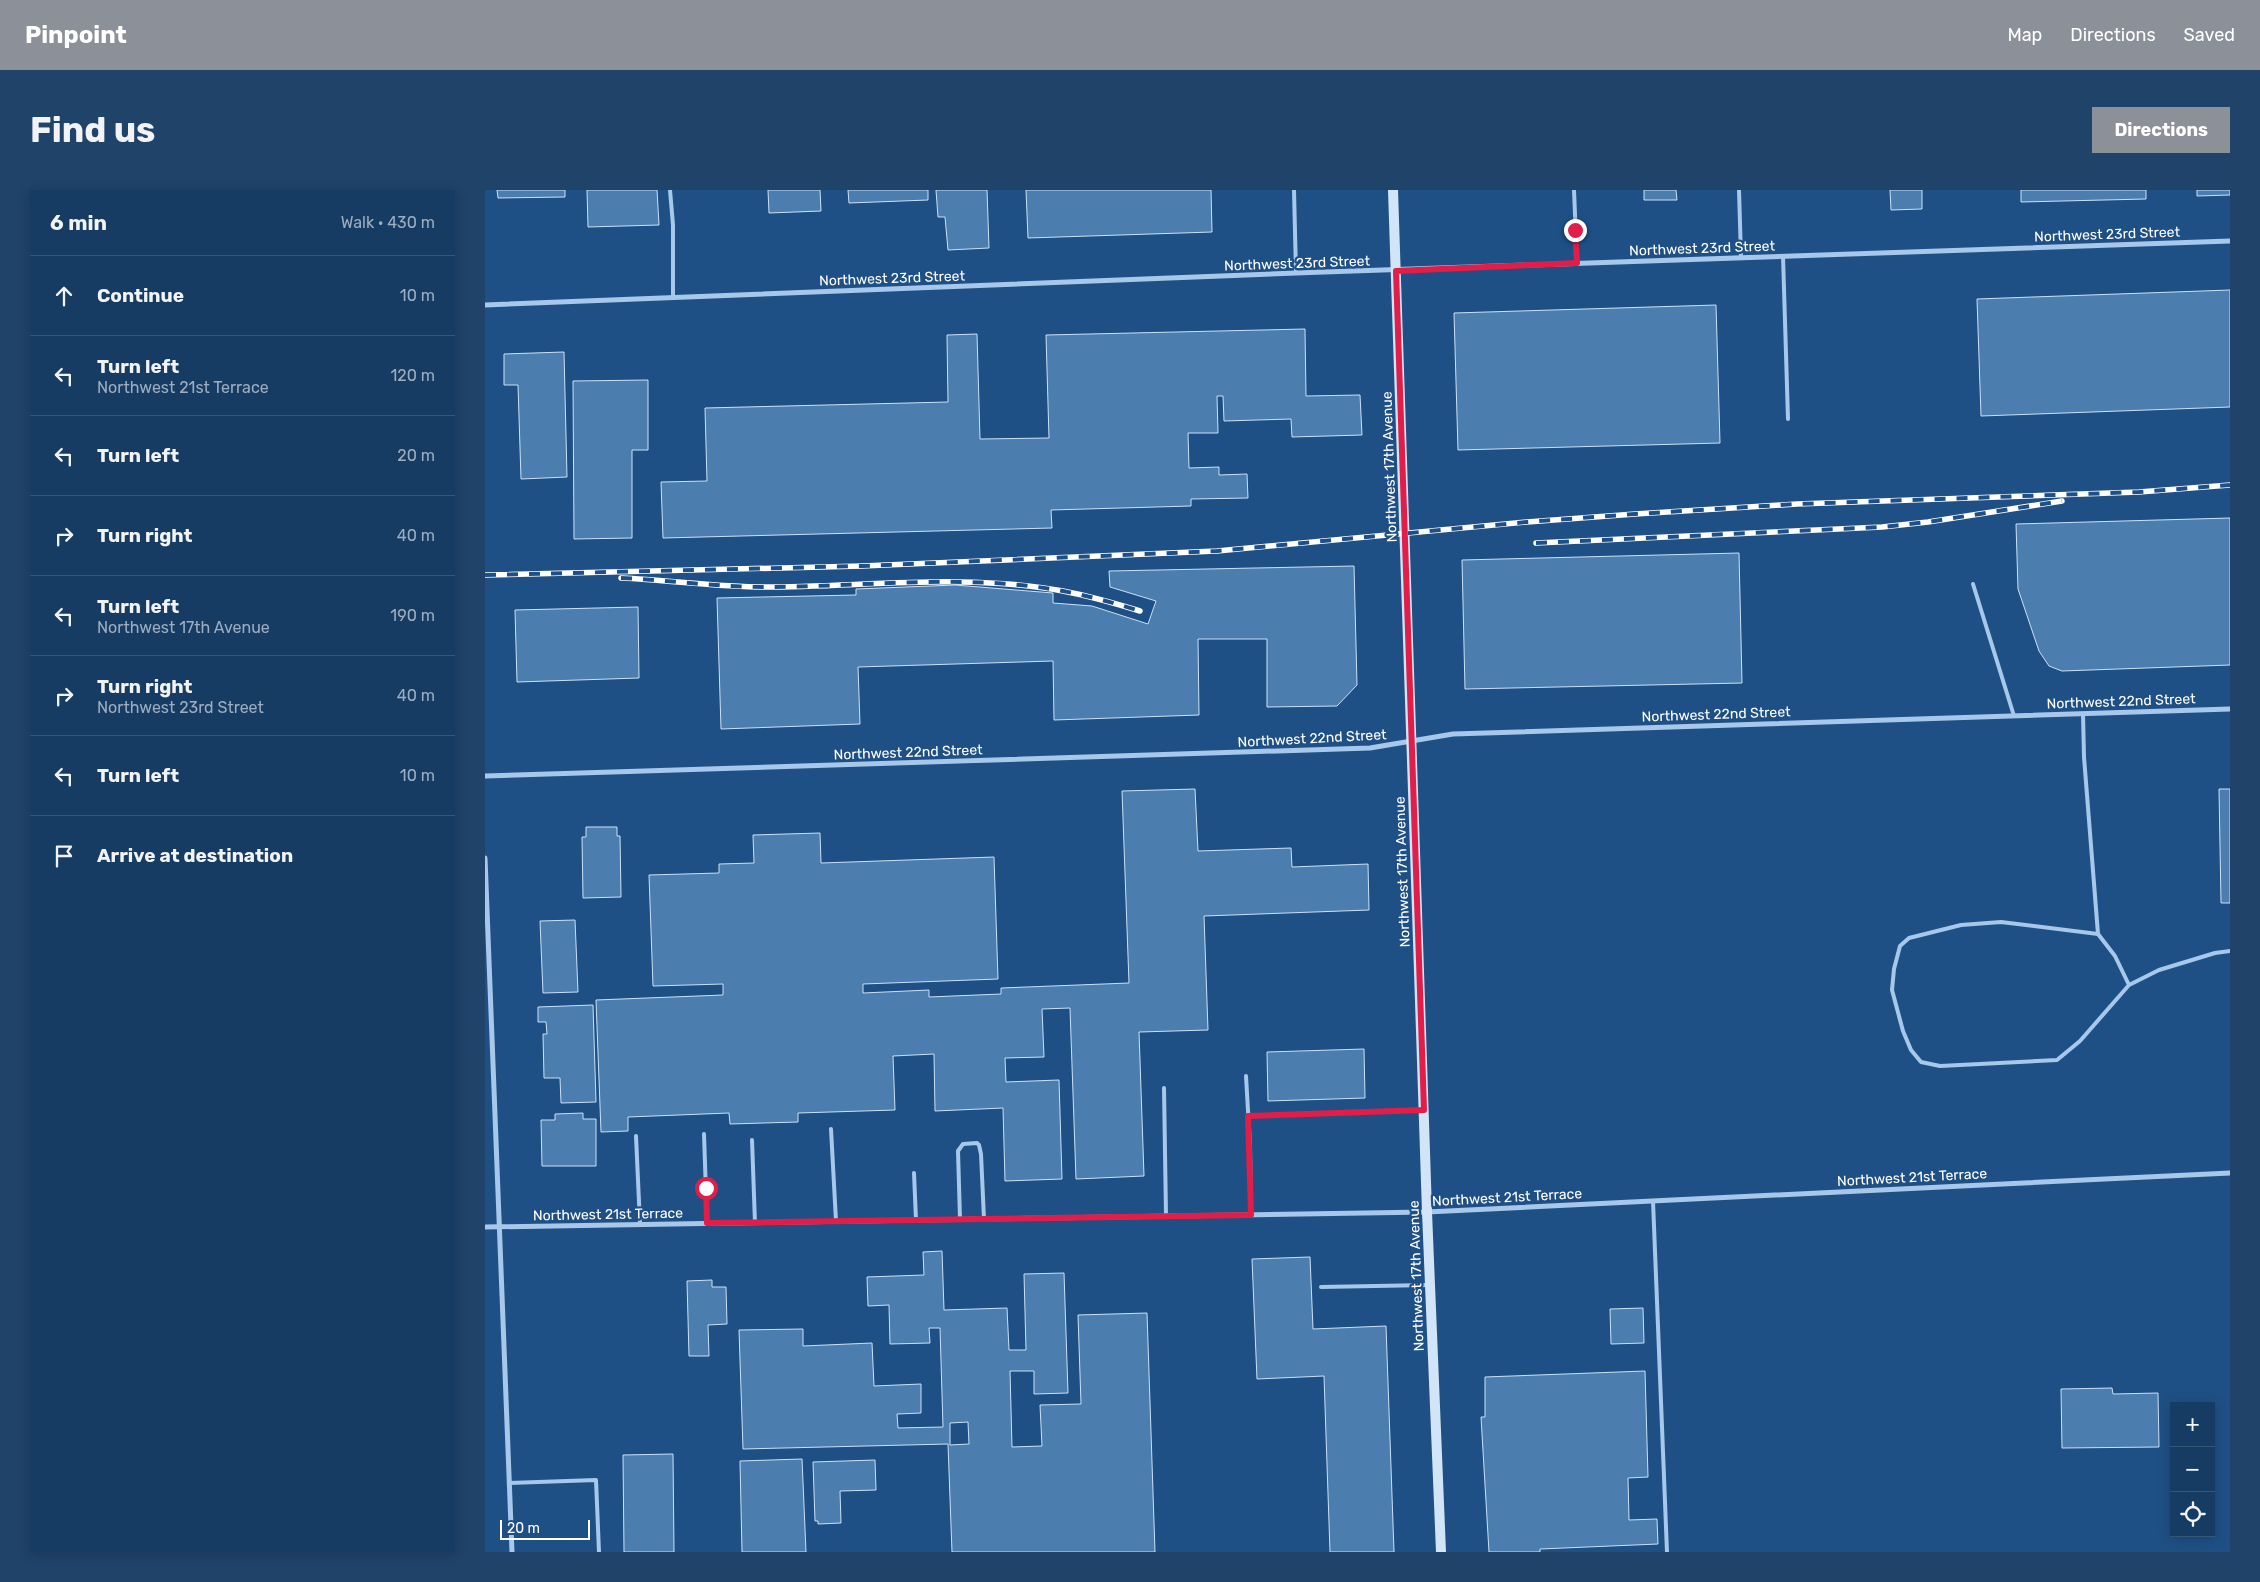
<!DOCTYPE html>
<html lang="en">
<head>
<meta charset="utf-8">
<style>
  :root { --surface:#173c64; --page:#20436a; --text:#f1f3f6; --muted:#9eadbf; --line:#365678; --accent:#8c9099 }
  body { margin:0; font-family:Rubik,sans-serif; background:var(--page); color:var(--text) }
  .controls { position:absolute; right:15px; bottom:15px; display:grid; overflow:hidden; border-radius:0px; box-shadow:0 2px 12px #0003 }
  .controls button { width:45px; height:45px; display:grid; place-items:center; padding:0; border:0; border-bottom:1px solid var(--line); background:var(--surface); color:var(--text); font:25px sans-serif }
  .scale { position:absolute; left:15px; bottom:12px; width:90px; box-sizing:border-box; padding-left:5px; border:2px solid #fff; border-top:0; font-size:14px; line-height:18px; white-space:nowrap; color:#fff; -webkit-text-stroke:4px #1f5085; paint-order:stroke }
  .stop { position:absolute; width:15px; height:15px; margin:-11px; border:4px solid #e11d48; border-radius:50%; background:#fff }
  .stop.end { background:#e11d48; border-color:#fff; box-shadow:0 1px 5px #0008 }
  .list { margin:0; padding:0; list-style:none }
  h2 { display:flex; justify-content:space-between; align-items:center; height:65px; margin:0; padding:0 20px; font-size:21px }
  h2 small { font-size:16px; font-weight:400; color:var(--muted) }
  .list li { display:grid; grid-template-columns:32px 1fr auto; gap:15px; align-items:center; box-sizing:border-box; height:80px; padding:0 20px; border-top:1px solid var(--line) }
  .list b { display:block; font-size:19px; white-space:nowrap }
  .list p { margin:0; font-size:16px; white-space:nowrap; color:var(--muted) }
  .list em { font-size:16px; font-style:normal; color:var(--muted) }
  .icon { flex:none; width:28px; height:28px; fill:none; stroke:currentColor; stroke-width:2; stroke-linecap:round; stroke-linejoin:round }
  .map { position:relative; flex:none; width:1745px; height:1362px; overflow:hidden; border-radius:0px }
  header { display:flex; align-items:center; gap:30px; box-sizing:border-box; height:70px; padding:0 25px; background:var(--accent); color:#fff }
  header strong { font-size:24px }
  nav { display:flex; gap:28px; margin-inline-start:auto; font-size:18px }
  .intro { display:flex; align-items:center; justify-content:space-between; box-sizing:border-box; height:120px; padding:0 30px }
  h1 { margin:0; font-size:35px }
  .button { padding:12px 22px; border-radius:0px; background:var(--accent); color:#fff; font-size:18px; font-weight:700 }
  main { display:flex; gap:30px; padding:0 30px }
  aside { flex:1; background:var(--surface); border-radius:0px; box-shadow:0 2px 12px #0003 }
  .map>svg:first-child { display:block }
</style>
</head>
<body>
<header>
<strong>Pinpoint</strong>
<nav><a>Map</a><a>Directions</a><a>Saved</a></nav>
</header>
<div class="intro"><h1>Find us</h1><a class="button">Directions</a></div>
<main>
<aside>
<h2>6 min<small>Walk · 430 m</small></h2>
<ul class="list">
<li><svg class="icon" aria-label="ahead" viewBox="0 0 24 24"><path d="M12 20V5M6 11l6-6 6 6"/></svg><div><b>Continue</b></div><em>10 m</em></li>
<li><svg class="icon" aria-label="left" viewBox="0 0 24 24"><path d="M17 20v-9H6M10 6l-5 5 5 5"/></svg><div><b>Turn left</b><p>Northwest 21st Terrace</p></div><em>120 m</em></li>
<li><svg class="icon" aria-label="left" viewBox="0 0 24 24"><path d="M17 20v-9H6M10 6l-5 5 5 5"/></svg><div><b>Turn left</b></div><em>20 m</em></li>
<li><svg class="icon" aria-label="right" viewBox="0 0 24 24"><path d="M7 20v-9h11M14 6l5 5-5 5"/></svg><div><b>Turn right</b></div><em>40 m</em></li>
<li><svg class="icon" aria-label="left" viewBox="0 0 24 24"><path d="M17 20v-9H6M10 6l-5 5 5 5"/></svg><div><b>Turn left</b><p>Northwest 17th Avenue</p></div><em>190 m</em></li>
<li><svg class="icon" aria-label="right" viewBox="0 0 24 24"><path d="M7 20v-9h11M14 6l5 5-5 5"/></svg><div><b>Turn right</b><p>Northwest 23rd Street</p></div><em>40 m</em></li>
<li><svg class="icon" aria-label="left" viewBox="0 0 24 24"><path d="M17 20v-9H6M10 6l-5 5 5 5"/></svg><div><b>Turn left</b></div><em>10 m</em></li>
<li><svg class="icon" aria-label="arrive" viewBox="0 0 24 24"><path d="M6 21V4h12l-3 4 3 4H6"/></svg><div><b>Arrive at destination</b></div></li>
</ul>
</aside>
<div class="map">
<svg width="1745" height="1362" viewBox="0 0 1745 1362">
  <rect width="100%" height="100%" fill="#1f5085"/>
  <!-- building -->
  <g fill="#4b7daf" stroke="#cbe1f7" fill-rule="evenodd">
    <polygon points="12,0 80,0 80,7 13,8"/>
    <polygon points="102,0 172,0 174,35 103,37"/>
    <polygon points="283,0 335,0 336,21 284,23"/>
    <polygon points="363,0 443,0 443,10 364,13"/>
    <polygon points="451,0 502,0 504,58 463,60 460,27 453,27"/>
    <polygon points="541,0 726,0 727,42 543,48"/>
    <polygon points="1159,0 1191,0 1192,10 1159,10"/>
    <polygon points="1405,0 1437,0 1437,19 1406,20"/>
    <polygon points="1536,0 1661,0 1661,9 1536,12"/>
    <polygon points="1712,0 1745,0 1745,5 1712,6"/>
    <polygon points="1745,100 1745,217 1496,226 1492,109"/>
    <polygon points="1231,115 1235,253 973,260 969,123"/>
    <polygon points="820,139 821,206 875,205 877,245 807,247 806,229 739,231 738,206 732,206 733,243 703,243 704,278 734,277 734,285 762,284 763,308 706,309 706,316 566,320 567,338 178,348 176,292 222,291 220,218 463,212 462,145 492,144 495,249 564,248 561,145"/>
    <polygon points="79,162 82,287 36,289 33,195 19,195 19,164"/>
    <polygon points="163,190 163,260 147,260 147,348 89,349 88,191"/>
    <polygon points="1745,328 1745,475 1577,481 1564,476 1554,461 1533,399 1531,334"/>
    <polygon points="1254,363 1257,493 980,499 977,370"/>
    <polygon points="869,376 872,495 852,516 782,517 782,449 713,449 714,525 569,530 568,471 373,477 375,534 236,539 232,408 371,405 371,399 470,395 568,403 568,413 607,416 663,434 671,411 625,397 624,381"/>
    <polygon points="153,417 154,488 32,492 30,420"/>
    <polygon points="710,599 713,661 806,658 807,677 883,674 884,720 719,726 723,840 654,842 659,986 591,989 585,818 557,819 559,867 520,868 521,892 574,890 577,989 520,991 518,918 450,921 449,864 408,866 410,920 313,923 313,932 245,934 244,923 143,927 143,941 116,942 111,810 238,805 238,794 168,796 164,685 234,683 234,674 269,673 268,645 335,643 336,673 509,667 513,789 378,794 378,803 444,800 444,807 516,804 516,798 644,793 637,601"/>
    <polygon points="1734,599 1745,599 1745,713 1736,713"/>
    <polygon points="101,637 132,637 132,646 135,646 136,707 98,708 97,647 101,647"/>
    <polygon points="90,730 93,802 58,803 55,731"/>
    <polygon points="108,815 111,912 76,913 75,888 59,888 58,844 62,844 61,832 53,832 53,817"/>
    <polygon points="879,859 880,908 783,911 782,862"/>
    <polygon points="98,923 98,929 111,929 111,976 57,976 56,930 70,930 70,924"/>
    <path d="M457,1061L459,1120L522,1118L524,1160H541L539,1084L579,1083L583,1203L549,1204V1181H525L527,1257L557,1256L555,1215L596,1214L593,1125L662,1123L670,1362H467L463,1254L258,1259L254,1140L318,1139V1156L387,1153L389,1196L436,1194V1223L412,1224L413,1238L458,1237L455,1138H444L445,1153L405,1154L404,1115L383,1116L382,1087L439,1085L438,1062ZM483,1232L484,1254L465,1255V1233Z"/>
    <polygon points="825,1067 828,1139 901,1136 909,1362 845,1362 839,1186 772,1189 767,1069"/>
    <polygon points="227,1090 227,1097 241,1097 242,1134 223,1135 224,1166 204,1166 202,1091"/>
    <polygon points="1158,1118 1159,1153 1126,1154 1125,1119"/>
    <polygon points="1160,1181 1163,1287 1143,1288 1144,1330 1172,1329 1173,1354 1055,1359 1055,1362 1004,1362 996,1227 1000,1227 1000,1187"/>
    <polygon points="1627,1198 1628,1204 1673,1203 1674,1257 1577,1258 1576,1199"/>
    <polygon points="188,1264 189,1362 139,1362 138,1265"/>
    <polygon points="317,1269 321,1362 257,1362 255,1271"/>
    <polygon points="390,1270 391,1300 355,1301 356,1333 333,1334 333,1331 330,1331 328,1272"/>
  </g>
  <g fill="none" stroke-linecap="round" stroke-linejoin="round">
    <!-- service -->
    <g stroke="#a7c8ea" stroke-width="4">
      <polyline points="185,0 188,35 188,108"/>
      <polyline points="809,0 811,83"/>
      <polyline points="1089,0 1092,73"/>
      <polyline points="1254,0 1256,67"/>
      <polyline points="1298,66 1303,229"/>
      <polyline points="1488,394 1529,526"/>
      <polyline points="1598,524 1599,567 1613,744"/>
      <polyline points="1644,795 1630,766 1613,744 1516,732 1476,735 1424,748 1415,756 1409,779 1407,800 1418,841 1426,860 1436,872 1455,876 1572,870 1595,851 1644,795 1674,780 1730,763 1745,761"/>
      <polyline points="761,886 765,955 766,1025"/>
      <polyline points="679,898 681,1026"/>
      <polyline points="763,926 939,920"/>
      <polyline points="346,939 351,1031"/>
      <polyline points="219,944 222,1033"/>
      <polyline points="151,946 155,1034"/>
      <polyline points="267,950 270,1033"/>
      <polyline points="429,983 431,1030"/>
      <polyline points="1168,1011 1182,1362"/>
      <polyline points="475,1029 473,961 478,954 492,953 494,955 496,964 499,1029"/>
      <polyline points="836,1097 944,1095"/>
      <polyline points="24,1293 111,1290 114,1362"/>
    </g>
    <!-- minor -->
    <g stroke="#a7c8ea" stroke-width="5">
      <polyline points="0,115 811,83 1745,51"/>
      <polyline points="0,586 885,558 968,544 1745,519"/>
      <polyline points="0,668 27,1362"/>
      <polyline points="0,1037 942,1022 1745,983"/>
    </g>
    <!-- secondary -->
    <polyline stroke="#d2e4f7" stroke-width="10" points="908,0 942,1022 956,1362"/>
    <defs>
      <g id="rail">
        <polyline points="1051,353 1397,337 1443,332 1577,311"/>
        <polyline points="0,385 377,376 732,361 1042,332 1150,324 1312,314 1654,302 1745,295"/>
        <path d="M136,388C184,390 231,397 279,397C378,397 480,383 578,401C604,406 629,413 655,421"/>
      </g>
    </defs>
    <!-- rail casing -->
    <use href="#rail" stroke="#fff" stroke-width="5.5"/>
    <!-- rail -->
    <use href="#rail" stroke="#1f5085" stroke-width="4" stroke-dasharray="11" stroke-linecap="butt"/>
  </g>
  <g fill="none" stroke-linecap="round" stroke-linejoin="round">
    <!-- route -->
    <polyline stroke="#e11d48" stroke-width="6" points="221,998 222,1033 766,1025 763,926 939,920 911,81 1092,73 1090,40"/>
  </g>
  <g text-anchor="middle" stroke-width="4.5" stroke-linejoin="round" paint-order="stroke">
    <!-- street labels -->
    <g font-size="14" fill="#fff" stroke="#1f5085">
      <text transform="translate(1622 44) rotate(-2)" y="5">Northwest 23rd Street</text>
      <text transform="translate(1217 58) rotate(-2)" y="5">Northwest 23rd Street</text>
      <text transform="translate(812 73) rotate(-2)" y="5">Northwest 23rd Street</text>
      <text transform="translate(407 88) rotate(-2)" y="5">Northwest 23rd Street</text>
      <text transform="translate(904 277) rotate(-92)" y="5">Northwest 17th Avenue</text>
      <text transform="translate(1636 511) rotate(-2)" y="5">Northwest 22nd Street</text>
      <text transform="translate(1231 524) rotate(-2)" y="5">Northwest 22nd Street</text>
      <text transform="translate(827 548) rotate(-3)" y="5">Northwest 22nd Street</text>
      <text transform="translate(423 562) rotate(-2)" y="5">Northwest 22nd Street</text>
      <text transform="translate(917 682) rotate(-92)" y="5">Northwest 17th Avenue</text>
      <text transform="translate(1427 987) rotate(-3)" y="5">Northwest 21st Terrace</text>
      <text transform="translate(1022 1007) rotate(-3)" y="5">Northwest 21st Terrace</text>
      <text transform="translate(123 1024) rotate(-1)" y="5">Northwest 21st Terrace</text>
      <text transform="translate(931 1086) rotate(-92)" y="5">Northwest 17th Avenue</text>
    </g>
  </g>
</svg>
<div class="controls">
<button>+</button>
<button>−</button>
<button><svg class="icon" aria-label="locate" viewBox="0 0 24 24"><circle cx="12" cy="12" r="6"/><path d="M12 2v4M12 18v4M2 12h4M18 12h4"/></svg></button>
</div>
<div class="scale">20 m</div>
<div class="stop" style="left:221px;top:998px"></div>
<div class="stop end" style="left:1090px;top:40px"></div>
</div>
</main>
</body>
</html>
